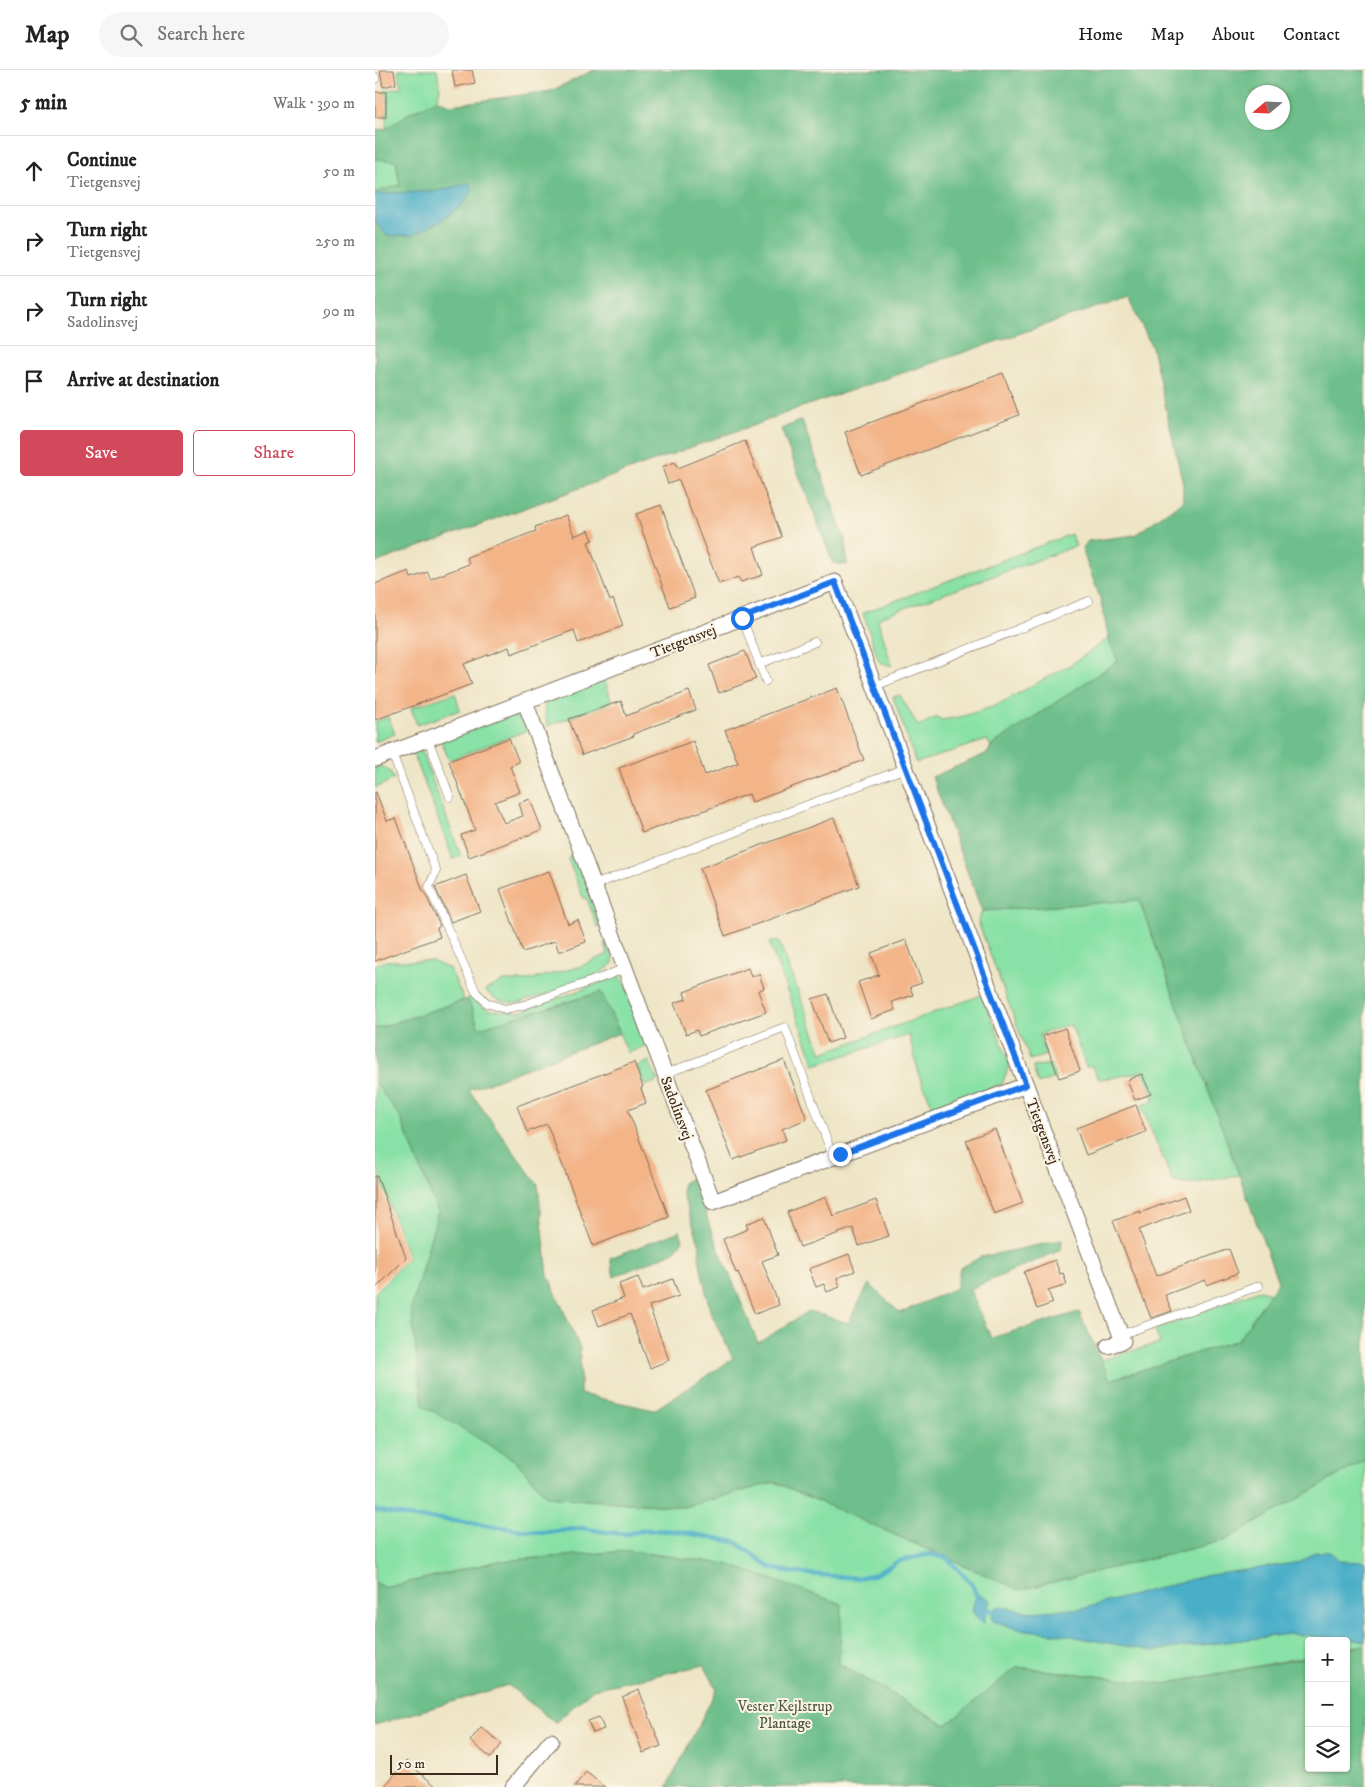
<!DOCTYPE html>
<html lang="en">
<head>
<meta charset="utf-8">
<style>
  :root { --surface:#fff; --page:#f6f6f6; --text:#222; --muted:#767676; --line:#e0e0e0; --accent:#d1495b }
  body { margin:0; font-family:"IM FELL DW Pica",serif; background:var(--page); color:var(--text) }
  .controls { position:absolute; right:15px; bottom:15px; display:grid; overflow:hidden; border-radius:5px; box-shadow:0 1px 4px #0004 }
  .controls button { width:45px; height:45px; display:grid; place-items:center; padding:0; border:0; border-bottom:1px solid var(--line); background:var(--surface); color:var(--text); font:25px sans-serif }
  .compass { position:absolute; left:870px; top:15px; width:45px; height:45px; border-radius:50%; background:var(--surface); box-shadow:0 1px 4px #0004; rotate:251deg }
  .scale { position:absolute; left:15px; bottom:12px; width:108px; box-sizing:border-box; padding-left:5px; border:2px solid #3b2a1e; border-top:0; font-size:14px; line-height:18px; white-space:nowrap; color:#3b2a1e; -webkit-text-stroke:4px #fcf5e5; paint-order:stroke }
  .stop { position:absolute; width:15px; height:15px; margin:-11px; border:4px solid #1a73e8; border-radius:50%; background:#fff }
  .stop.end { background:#1a73e8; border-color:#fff; box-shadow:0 1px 5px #0008 }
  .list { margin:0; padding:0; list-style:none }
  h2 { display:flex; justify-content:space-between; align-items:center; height:65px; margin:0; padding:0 20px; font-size:21px }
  h2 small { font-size:16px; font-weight:400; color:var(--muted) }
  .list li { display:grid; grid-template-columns:32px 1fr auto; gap:15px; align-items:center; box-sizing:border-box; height:70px; padding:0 20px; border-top:1px solid var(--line) }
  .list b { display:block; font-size:19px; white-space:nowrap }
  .list p { margin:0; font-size:16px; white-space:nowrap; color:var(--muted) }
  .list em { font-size:16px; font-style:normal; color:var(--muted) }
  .actions { display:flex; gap:10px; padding:15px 20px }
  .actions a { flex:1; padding:11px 0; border:1px solid var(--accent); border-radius:5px; text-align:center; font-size:18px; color:var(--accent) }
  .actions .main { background:var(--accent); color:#fff }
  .icon { flex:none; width:28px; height:28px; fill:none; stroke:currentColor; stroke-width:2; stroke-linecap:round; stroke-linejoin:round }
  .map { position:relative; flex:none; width:990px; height:1717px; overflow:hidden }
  header { display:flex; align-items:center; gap:30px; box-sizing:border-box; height:70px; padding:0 25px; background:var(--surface); border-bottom:1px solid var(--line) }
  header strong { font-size:24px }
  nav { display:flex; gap:28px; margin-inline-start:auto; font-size:18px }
  .search { width:350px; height:45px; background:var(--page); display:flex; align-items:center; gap:12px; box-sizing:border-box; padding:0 18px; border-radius:28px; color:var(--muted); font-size:19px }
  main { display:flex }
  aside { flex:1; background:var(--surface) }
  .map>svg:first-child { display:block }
</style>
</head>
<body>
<header>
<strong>Map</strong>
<div class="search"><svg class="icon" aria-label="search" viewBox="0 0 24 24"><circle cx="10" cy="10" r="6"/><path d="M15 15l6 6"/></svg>Search here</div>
<nav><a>Home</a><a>Map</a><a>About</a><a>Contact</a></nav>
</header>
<main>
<aside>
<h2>5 min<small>Walk · 390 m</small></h2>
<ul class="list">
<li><svg class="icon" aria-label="ahead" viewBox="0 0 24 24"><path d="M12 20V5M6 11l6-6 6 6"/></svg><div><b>Continue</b><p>Tietgensvej</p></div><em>50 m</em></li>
<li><svg class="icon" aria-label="right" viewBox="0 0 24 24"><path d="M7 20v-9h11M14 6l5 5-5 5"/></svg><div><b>Turn right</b><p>Tietgensvej</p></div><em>250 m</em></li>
<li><svg class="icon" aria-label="right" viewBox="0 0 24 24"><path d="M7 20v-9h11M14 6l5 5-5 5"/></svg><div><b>Turn right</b><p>Sadolinsvej</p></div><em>90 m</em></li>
<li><svg class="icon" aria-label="arrive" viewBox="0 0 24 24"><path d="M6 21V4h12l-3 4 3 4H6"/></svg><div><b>Arrive at destination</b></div></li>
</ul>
<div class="actions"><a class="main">Save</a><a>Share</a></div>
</aside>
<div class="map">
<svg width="990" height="1717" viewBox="0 0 990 1717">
  <rect width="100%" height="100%" fill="#fcf5e5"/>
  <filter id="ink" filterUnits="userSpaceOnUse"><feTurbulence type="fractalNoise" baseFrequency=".02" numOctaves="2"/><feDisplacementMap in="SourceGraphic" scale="10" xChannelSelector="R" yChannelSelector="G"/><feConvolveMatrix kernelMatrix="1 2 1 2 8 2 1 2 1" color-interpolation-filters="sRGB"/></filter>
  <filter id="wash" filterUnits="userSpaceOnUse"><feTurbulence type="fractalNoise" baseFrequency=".0096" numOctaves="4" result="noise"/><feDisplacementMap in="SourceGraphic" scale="20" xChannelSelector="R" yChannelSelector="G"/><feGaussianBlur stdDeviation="1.12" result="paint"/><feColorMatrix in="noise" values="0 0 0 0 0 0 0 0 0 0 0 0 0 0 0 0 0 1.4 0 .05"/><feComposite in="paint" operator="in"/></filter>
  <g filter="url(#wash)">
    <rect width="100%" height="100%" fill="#eee5c6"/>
    <!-- green -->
    <g fill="#88e1a6" stroke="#628662">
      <polygon points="23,0 62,0 65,18 62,30 36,42 11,59 13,28 9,21 26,17"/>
      <polygon points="0,89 21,91 25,116 0,122"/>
      <polygon points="696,464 701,476 508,546 503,550 517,596 504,592 488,543"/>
      <polygon points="734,568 743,591 616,676 612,670 541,693 518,627 525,625 543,656 562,647 567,650 585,647 620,636 697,594"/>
      <path d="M229,608L237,632L173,656C170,647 168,640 171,630Z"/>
      <polygon points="80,623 85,640 42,655 36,638"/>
      <polygon points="128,645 145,647 153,660 74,690 65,668"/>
      <polygon points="13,647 20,664 0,672 0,652"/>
      <polygon points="45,677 86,786 78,789 39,685 36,686 34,682"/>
      <polygon points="6,696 14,700 19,709 0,718 0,698"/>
      <polygon points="196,784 200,786 228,856 223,858 212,829 208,827 193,789"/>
      <polygon points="764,830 864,1105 815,1114 798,1112 766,1036 780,1030 768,1001 742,1007 724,1009 717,996 711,997 697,957 692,955 664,965 671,985 655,990 603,852 607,841"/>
      <polygon points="403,870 447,983 607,925 635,994 627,1014 559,1039 545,1008 534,965 440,995 394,873"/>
      <path d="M229,872H235L238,885V893C219,913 171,924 144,933C131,933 119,931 110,920L129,911H149L204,897L233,884Z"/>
      <polygon points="11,891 57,891 75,899 89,930 0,959 0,895"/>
      <polygon points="244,906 248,909 272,975 253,983 226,922 104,958 93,929 97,925 105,935 115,940 145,942"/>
      <polygon points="274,991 283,1011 270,1016 262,996"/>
      <polygon points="675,994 680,1008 663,1014 658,997"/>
      <polygon points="0,1012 25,1047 63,1142 36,1239 48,1334 141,1391 172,1427 309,1437 400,1412 645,1520 851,1470 990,1390 990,1575 971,1578 971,1571 934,1571 934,1586 790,1614 642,1597 572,1655 464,1594 352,1494 252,1481 124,1491 9,1518 0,1512 0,1223 33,1188 0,1091"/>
      <polygon points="884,1220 896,1223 863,1270 735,1310 726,1290 785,1273 780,1260"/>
    </g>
    <!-- forest -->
    <g fill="#6ebf8b" stroke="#547454" fill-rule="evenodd">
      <path d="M219,0H990V1390L851,1470L645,1520L400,1412L309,1437L172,1427L141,1391L48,1335L36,1239L63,1142L25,1047L0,1012V959L93,929L104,958L226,922L245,963L94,1020L163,1115L173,1205L205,1278V1324L279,1340L358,1289L335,1241L324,1188L325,1175L307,1123L308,1113L319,1106L335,1157L383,1273L434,1241L473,1253L494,1214L525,1243L581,1218L585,1198L606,1187L687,1170L686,1180L595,1219L616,1268L704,1242L735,1310L863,1270L903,1212L764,830L607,841L557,707L613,683L616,676L743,591L735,574L725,528L707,479L713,471L760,465L808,431V414L777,277L753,227L421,339L383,354L347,366L0,493V122L25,115L21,91L0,89V60L11,59L36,42L62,30L75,35L176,21ZM878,22H908V52H878Z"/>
      <polygon points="427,350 471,473 472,495 458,493 406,359"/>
      <polygon points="305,1161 308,1170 300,1181 239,1207 235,1188"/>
      <polygon points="252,1481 352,1494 467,1534 464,1594 571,1655 642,1597 790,1614 934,1587 934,1698 971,1698 971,1579 990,1575 990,1717 292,1717 342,1619 329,1595 218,1619 180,1653 133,1615 0,1655 0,1512 9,1518 124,1491"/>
    </g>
    <!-- water -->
    <g fill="#48aec8" stroke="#426c73">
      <polygon points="94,113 98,119 89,133 69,149 38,165 12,166 0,151 0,124 63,121"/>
      <polygon points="940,1482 955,1482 965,1491 990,1492 990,1571 915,1564 778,1581 678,1563 643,1559 618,1551 617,1541 624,1536 655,1542 710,1538 829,1506 926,1492"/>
      <polygon points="605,1525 615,1530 608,1554 601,1547 597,1540 600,1529"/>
    </g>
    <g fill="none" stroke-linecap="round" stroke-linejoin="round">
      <!-- stream -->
      <g stroke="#48aec8" stroke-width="4.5">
        <polyline points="0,1440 40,1448 65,1449 169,1463 208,1458 230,1462 251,1464 271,1460 301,1461 361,1472 396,1498 420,1503 483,1508 501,1504 524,1491 554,1484 572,1488 597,1514 602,1527"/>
        <polyline points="613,1539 617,1541"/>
      </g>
    </g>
    <g id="blocks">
      <!-- building -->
      <g fill="#f3b488">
        <polygon points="5,0 19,0 21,14 8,17"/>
        <polygon points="77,0 97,0 100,13 80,17"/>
        <rect x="0" y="22" width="11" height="25"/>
        <polygon points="628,303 644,345 486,405 470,362"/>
        <polygon points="370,371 407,467 379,477 388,505 366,512 363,507 344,514 304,410 293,414 287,397 300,392 303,398"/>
        <polygon points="286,435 320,528 295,537 261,444"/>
        <polygon points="191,445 199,466 214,460 218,470 213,472 235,531 238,529 248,556 203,573 199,560 136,584 134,577 89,594 97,614 0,650 0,514 34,501 36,508 53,502 55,509 94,494 92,487 161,461 160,457"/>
        <polygon points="370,581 381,609 344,623 334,595"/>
        <polygon points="462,618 489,690 377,732 374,724 267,763 244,698 318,671 330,705 363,693 350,660"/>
        <polygon points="314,621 321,640 258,664 259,666 207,685 194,649 246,631 251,646"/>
        <polygon points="134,668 144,692 135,696 145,722 120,732 129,753 148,746 144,733 155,729 167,760 94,787 86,765 100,760 74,691"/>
        <polygon points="0,722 1,722 12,751 21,748 48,821 49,821 65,856 62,858 65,867 0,891"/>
        <polygon points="459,748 484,816 350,866 325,798"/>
        <polygon points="174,801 193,854 203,850 211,872 184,882 180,871 148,882 125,819"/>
        <polygon points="91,805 105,841 76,852 60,817"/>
        <polygon points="531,870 547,913 535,917 538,925 517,932 520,940 496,949 483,912 504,905 496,883"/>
        <polygon points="373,898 376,907 384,904 389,918 383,921 391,942 324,966 322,960 311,964 299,933 311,929 309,922"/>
        <polygon points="453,924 468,968 453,973 437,929"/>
        <polygon points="690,958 705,1001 684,1008 668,966"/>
        <polygon points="409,990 432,1049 407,1059 411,1070 358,1090 331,1020"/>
        <polygon points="259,992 268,1017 266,1018 271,1033 253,1040 294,1147 218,1176 172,1054 152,1062 142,1036"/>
        <polygon points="767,1004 776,1024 760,1030 752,1010"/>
        <polygon points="761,1035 771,1062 711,1085 701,1058"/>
        <polygon points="620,1059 648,1133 619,1144 591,1070"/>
        <polygon points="0,1106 2,1106 31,1188 0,1219"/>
        <polygon points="809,1126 814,1140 764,1160 781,1206 854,1179 863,1203 832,1215 830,1210 790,1225 797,1241 776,1248 738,1151 765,1141 765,1143"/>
        <polygon points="451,1127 458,1146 501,1130 514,1166 484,1176 478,1158 425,1177 412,1142"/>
        <polygon points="389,1147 403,1185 387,1191 404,1235 380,1244 363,1202 361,1203 348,1169 373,1159 371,1154"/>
        <polygon points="474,1184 480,1201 462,1208 465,1217 452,1222 449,1214 441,1217 434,1199"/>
        <polygon points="680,1190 685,1204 688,1203 692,1215 673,1221 678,1233 662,1239 649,1202"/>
        <polygon points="263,1207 268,1220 298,1209 304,1226 274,1236 294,1290 275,1298 255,1244 224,1256 218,1240 249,1228 244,1214"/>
        <polygon points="264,1620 286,1676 268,1683 247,1627"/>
        <polygon points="224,1647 229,1659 218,1663 213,1651"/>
        <polygon points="106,1657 127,1674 116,1688 95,1671"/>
        <polygon points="31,1691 62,1717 9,1717"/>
        <polygon points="211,1702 230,1717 199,1717"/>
      </g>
    </g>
  </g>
  <g filter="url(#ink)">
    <use href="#blocks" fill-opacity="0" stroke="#7a6b59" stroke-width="1"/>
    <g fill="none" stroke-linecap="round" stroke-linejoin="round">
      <defs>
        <g id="service">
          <polyline points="0,7 0,9"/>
          <polyline points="367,548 391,611"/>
          <polyline points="384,594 440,572"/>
          <polyline points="500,616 714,531"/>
          <polyline points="53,669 75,727"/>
          <polyline points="17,683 61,801 54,817 101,922 112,933 130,939 149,935 231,906 250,898"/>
          <polyline points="219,815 531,698"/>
          <polyline points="290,1004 410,957 458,1087"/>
          <polyline points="745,1265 884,1216"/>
        </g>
        <g id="minor">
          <polyline points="150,632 338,1132 651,1015"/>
          <polyline points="0,689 460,512 748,1271 733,1276"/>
          <polyline points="138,1717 176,1671"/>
        </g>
      </defs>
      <!-- service casing -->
      <use href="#service" stroke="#7a6b59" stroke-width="9"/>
      <!-- minor casing -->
      <use href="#minor" stroke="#7a6b59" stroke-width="17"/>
      <!-- service -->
      <use href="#service" stroke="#fff" stroke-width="8"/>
      <!-- minor -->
      <use href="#minor" stroke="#fff" stroke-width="15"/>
    </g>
  </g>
  <g fill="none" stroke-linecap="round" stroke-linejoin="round" filter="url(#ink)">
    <!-- route -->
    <polyline stroke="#1a73e8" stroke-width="6" points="367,548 460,512 651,1015 465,1084"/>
  </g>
  <g text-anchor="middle" stroke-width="4" stroke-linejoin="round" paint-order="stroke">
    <!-- street labels -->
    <g font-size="15" fill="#3b2a1e" stroke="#fcf5e5">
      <text transform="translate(308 571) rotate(-21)" y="5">Tietgensvej</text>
      <text transform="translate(302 1038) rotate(69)" y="5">Sadolinsvej</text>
      <text transform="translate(668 1061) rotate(69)" y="5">Tietgensvej</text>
    </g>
    <!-- park labels -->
    <g font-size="15" fill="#4e5840" stroke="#fcf5e5">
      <text x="410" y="1641">Vester Kejlstrup<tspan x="410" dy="17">Plantage</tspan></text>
    </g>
  </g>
</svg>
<div class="controls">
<button>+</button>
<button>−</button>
<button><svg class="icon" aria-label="layers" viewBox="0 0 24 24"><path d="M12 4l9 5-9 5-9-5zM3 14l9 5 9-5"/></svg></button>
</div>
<svg class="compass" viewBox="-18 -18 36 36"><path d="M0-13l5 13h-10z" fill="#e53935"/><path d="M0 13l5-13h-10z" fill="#767676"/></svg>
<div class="scale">50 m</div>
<div class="stop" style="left:367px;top:548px"></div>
<div class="stop end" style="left:465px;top:1084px"></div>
</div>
</main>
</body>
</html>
